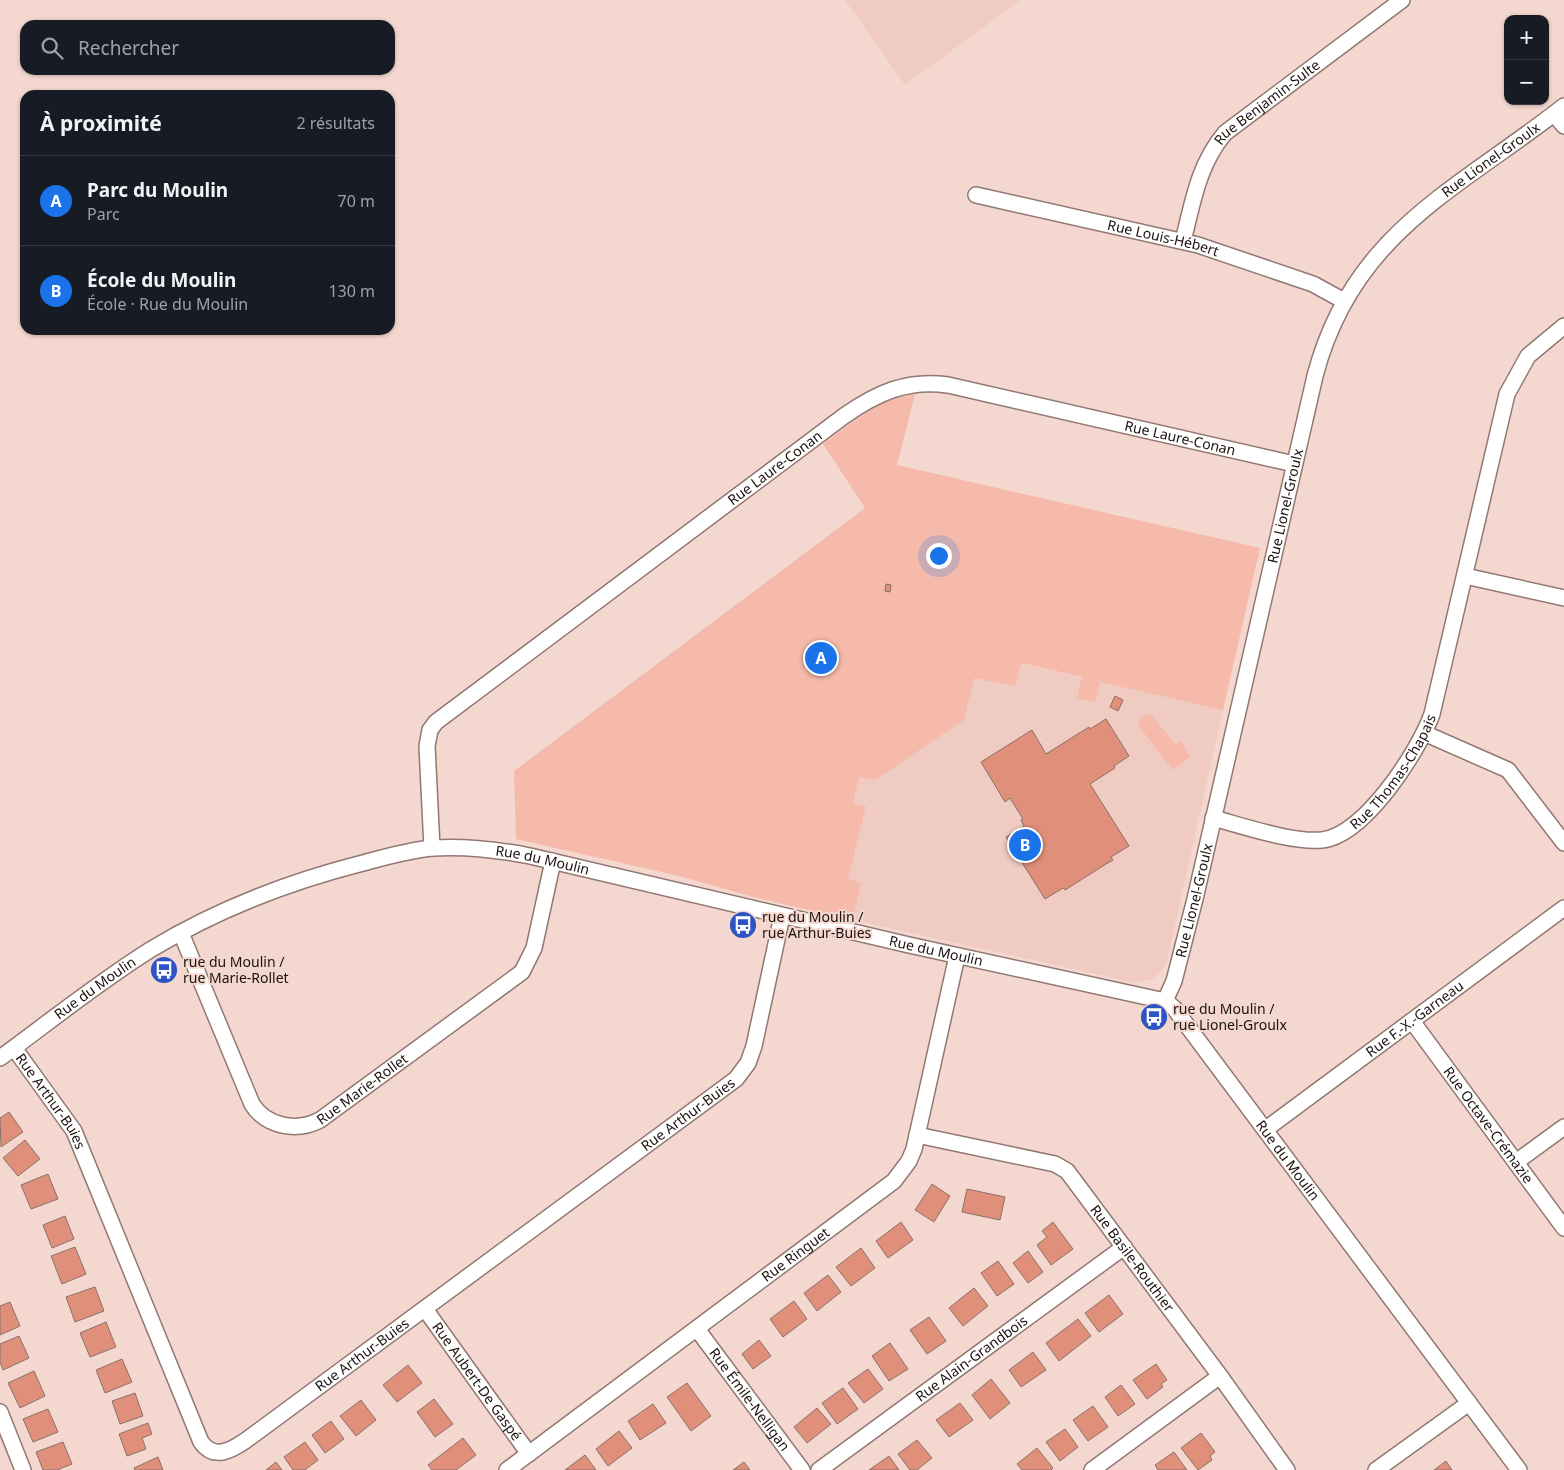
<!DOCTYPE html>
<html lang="fr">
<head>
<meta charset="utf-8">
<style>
  :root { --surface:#171b24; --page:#20242c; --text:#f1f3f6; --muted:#9ea1a6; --line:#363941; --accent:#1a73e8 }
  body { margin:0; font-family:"Noto Sans",sans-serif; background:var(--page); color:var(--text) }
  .controls { position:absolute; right:15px; top:15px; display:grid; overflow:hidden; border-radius:10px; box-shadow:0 1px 4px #0004 }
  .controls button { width:45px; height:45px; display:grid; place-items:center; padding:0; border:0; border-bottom:1px solid var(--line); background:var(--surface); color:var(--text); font:25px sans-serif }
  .you { position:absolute; left:938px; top:555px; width:18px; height:18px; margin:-12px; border:4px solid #fff; border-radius:50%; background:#1a73e8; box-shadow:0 0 0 8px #1a73e833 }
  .badge { display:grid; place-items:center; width:32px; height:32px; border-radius:50%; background:var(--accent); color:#fff; font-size:16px; font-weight:700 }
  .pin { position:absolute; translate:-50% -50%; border:2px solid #fff; box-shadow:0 1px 5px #0006 }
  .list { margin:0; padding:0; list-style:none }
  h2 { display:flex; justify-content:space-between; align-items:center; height:65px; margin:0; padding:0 20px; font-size:21px }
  h2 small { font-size:16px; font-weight:400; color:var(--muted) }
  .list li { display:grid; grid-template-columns:32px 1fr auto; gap:15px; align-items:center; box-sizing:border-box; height:90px; padding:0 20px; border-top:1px solid var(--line) }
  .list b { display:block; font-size:19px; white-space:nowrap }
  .list p { margin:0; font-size:16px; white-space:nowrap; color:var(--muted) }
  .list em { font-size:16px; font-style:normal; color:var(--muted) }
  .icon { flex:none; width:28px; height:28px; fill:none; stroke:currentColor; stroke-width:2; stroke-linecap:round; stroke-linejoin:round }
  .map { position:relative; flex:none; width:1564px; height:1470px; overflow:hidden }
  .search { position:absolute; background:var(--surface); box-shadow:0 1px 4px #0004; left:20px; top:20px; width:375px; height:55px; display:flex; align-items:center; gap:12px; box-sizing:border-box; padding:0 18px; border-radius:15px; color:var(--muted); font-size:19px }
  .panel { position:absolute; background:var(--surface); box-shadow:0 1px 4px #0004; left:20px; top:90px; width:375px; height:245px; border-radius:15px }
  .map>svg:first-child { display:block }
</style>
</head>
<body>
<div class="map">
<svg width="1564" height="1470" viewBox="0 0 1564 1470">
  <rect width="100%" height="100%" fill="#f4d8d0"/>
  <!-- built -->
  <g fill="#efcbc1">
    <polygon points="845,0 1020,0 905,85"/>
    <polygon points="979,654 1223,710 1167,961 1161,972 1152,979 1136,983 853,920 861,883 848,880 866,806 853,803 859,777"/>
  </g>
  <!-- green -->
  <g fill="#f5baa9">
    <path d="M915,394L897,465L1260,548L1223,710L1100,682L1095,702L1077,698L1082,677L1021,663L1015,686L974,678L964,720L875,780L859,777L853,803L866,806L848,879L861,883L853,920L757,898L679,876L516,839L514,771L865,508L823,444C852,422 879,399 915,394Z"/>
    <polygon points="1147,714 1152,716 1176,745 1181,741 1190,757 1173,770 1138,725 1139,720"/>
  </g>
  <!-- building -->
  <g fill="#e0907a" stroke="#897169">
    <polygon points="886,584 891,585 890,592 885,591"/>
    <polygon points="1115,696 1123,700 1118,711 1110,707"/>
    <polygon points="1106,719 1129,756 1114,766 1115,768 1090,784 1129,846 1111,857 1113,860 1106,864 1065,890 1063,888 1045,899 1006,837 1024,826 1021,820 1023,819 1010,798 1005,802 981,762 1032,730 1046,754 1089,727 1090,729"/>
    <polygon points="9,1112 23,1132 1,1147 0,1118"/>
    <polygon points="25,1140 40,1159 18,1176 3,1158"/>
    <polygon points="48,1174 58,1199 31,1209 21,1185"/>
    <polygon points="932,1184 950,1196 934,1222 915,1210"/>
    <polygon points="967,1189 1005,1197 1000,1220 962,1212"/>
    <polygon points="65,1216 74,1239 52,1248 43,1225"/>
    <polygon points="901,1222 913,1240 888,1258 876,1241"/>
    <polygon points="1053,1222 1073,1249 1051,1265 1037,1245 1047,1237 1042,1231"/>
    <polygon points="75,1247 86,1274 62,1284 51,1256"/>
    <polygon points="861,1248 875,1268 851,1286 836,1267"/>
    <polygon points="1028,1251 1043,1272 1028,1283 1013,1263"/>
    <polygon points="998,1261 1014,1284 997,1296 981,1273"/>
    <polygon points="828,1275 841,1292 817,1311 804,1293"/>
    <polygon points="95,1287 104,1311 75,1322 66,1297"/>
    <polygon points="974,1288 988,1306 963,1326 949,1308"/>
    <polygon points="1109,1295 1123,1314 1099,1332 1085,1313"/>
    <polygon points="794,1301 807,1319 783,1337 770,1319"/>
    <polygon points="10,1302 20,1326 0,1335 0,1306"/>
    <polygon points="929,1317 946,1341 927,1354 910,1330"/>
    <polygon points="1078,1319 1091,1336 1059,1361 1046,1343"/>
    <polygon points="106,1322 116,1347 90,1357 80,1333"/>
    <polygon points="19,1336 29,1358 3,1370 0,1362 0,1344"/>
    <polygon points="759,1340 771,1356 753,1369 742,1354"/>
    <polygon points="890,1343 908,1369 889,1381 872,1356"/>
    <polygon points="1033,1352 1046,1370 1021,1387 1009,1370"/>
    <polygon points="122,1359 132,1382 105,1393 96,1370"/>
    <polygon points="1156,1364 1167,1380 1161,1384 1163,1387 1147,1399 1133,1380"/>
    <polygon points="408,1365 422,1383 397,1402 383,1385"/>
    <polygon points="868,1369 883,1389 864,1403 848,1383"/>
    <polygon points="34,1371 45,1396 20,1408 8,1383"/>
    <polygon points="991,1379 1010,1403 990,1419 972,1395"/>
    <polygon points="687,1383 711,1416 691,1431 667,1397"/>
    <polygon points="1121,1385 1135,1404 1118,1416 1105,1397"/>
    <polygon points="843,1388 858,1409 837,1424 822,1403"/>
    <polygon points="135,1393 143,1416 120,1424 112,1401"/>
    <polygon points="434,1399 453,1424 435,1437 417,1412"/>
    <polygon points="361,1400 376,1420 356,1436 340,1416"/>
    <polygon points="960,1403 973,1420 949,1437 936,1420"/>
    <polygon points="653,1404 666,1423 640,1440 628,1421"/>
    <polygon points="1093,1406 1108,1427 1088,1441 1073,1420"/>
    <polygon points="817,1408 831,1424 807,1443 794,1427"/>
    <polygon points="48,1409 58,1432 33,1442 23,1419"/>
    <polygon points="331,1421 344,1439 325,1453 312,1435"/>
    <polygon points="148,1423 152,1434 142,1438 146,1449 127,1456 119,1434"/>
    <polygon points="1065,1429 1078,1447 1060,1461 1046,1442"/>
    <polygon points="619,1431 632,1448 608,1466 596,1449"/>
    <polygon points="1201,1433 1215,1452 1210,1456 1212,1460 1198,1470 1181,1448"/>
    <polygon points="463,1438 476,1455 456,1470 432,1470 428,1465"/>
    <polygon points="917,1440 932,1458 917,1470 910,1470 898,1454"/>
    <polygon points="63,1442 72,1464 57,1470 43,1470 36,1452"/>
    <polygon points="305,1442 318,1460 305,1470 293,1470 284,1457"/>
    <polygon points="1037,1448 1053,1468 1051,1470 1022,1470 1017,1464"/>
    <polygon points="1174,1452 1187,1470 1158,1470 1155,1465"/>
    <polygon points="585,1455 596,1470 565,1470"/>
    <polygon points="889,1456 899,1470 869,1470"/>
    <polygon points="158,1457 163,1470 135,1470 134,1468"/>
    <polygon points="1446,1461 1452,1470 1434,1470"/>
    <polygon points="276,1462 282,1470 266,1470"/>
    <polygon points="744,1462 750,1470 733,1470"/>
  </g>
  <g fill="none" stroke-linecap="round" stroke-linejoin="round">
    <defs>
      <g id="street">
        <polyline points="1554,114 1564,126"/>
        <path id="s1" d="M976,195L1198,245L1313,284L1344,301"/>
        <path id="s2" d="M1183,241C1193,202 1198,165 1225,133L1402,0"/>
        <polyline points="1465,576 1564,598"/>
        <polyline points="1424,733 1508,770 1564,843"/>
        <path id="s3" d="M1213,818C1243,826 1293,843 1322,840C1364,836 1419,751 1432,714L1507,394L1528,356L1564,326"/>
        <path id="s4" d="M432,848L427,746L430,730L436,722L844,416C877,393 907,379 948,385L1294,464"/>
        <path id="s5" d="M181,933L252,1104C266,1127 297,1132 320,1120L522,972L534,948L553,861"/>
        <path id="s6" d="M1165,1001L1174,981L1195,899L1315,376C1352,233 1457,190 1564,106"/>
        <path id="s7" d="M1412,1021L1564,1228"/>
        <path id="s8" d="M14,1048L74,1131L201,1442C214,1460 230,1451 245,1441L736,1079L748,1063L754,1046L782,916"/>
        <path id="s9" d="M0,1058C49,1022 99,982 150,950C216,910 288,882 363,863C385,857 409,850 433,848C465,846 499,850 530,856L909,945L1165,1001L1174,1008L1519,1470"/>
        <path id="s10" d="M1266,1129L1564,908"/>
        <path id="s11" d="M917,1135L1055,1164L1067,1171L1220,1376L1287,1470"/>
        <polyline points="1516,1162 1564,1127"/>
        <path id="s12" d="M425,1309L529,1454"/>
        <path id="s13" d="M697,1329L802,1470"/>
        <polyline points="0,1412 23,1470"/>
        <path id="s14" d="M507,1470L894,1181L909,1161L914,1149L957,956"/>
        <path id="s15" d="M819,1470L1124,1247"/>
        <polyline points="1092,1470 1220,1376"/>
        <polyline points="1376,1470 1469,1403"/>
      </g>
    </defs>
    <!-- street casing -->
    <use href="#street" stroke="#917871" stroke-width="18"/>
    <!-- street -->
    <use href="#street" stroke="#fff" stroke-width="15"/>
  </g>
  <!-- icons -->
  <defs>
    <symbol id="bus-disc" viewBox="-11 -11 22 22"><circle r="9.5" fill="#2e54c3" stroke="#f4d8d0"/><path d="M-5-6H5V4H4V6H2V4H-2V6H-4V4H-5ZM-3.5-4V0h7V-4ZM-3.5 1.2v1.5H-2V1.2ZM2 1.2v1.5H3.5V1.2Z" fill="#fff"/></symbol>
  </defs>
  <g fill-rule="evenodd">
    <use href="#bus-disc" x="727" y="909" width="32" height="32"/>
    <use href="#bus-disc" x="148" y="954" width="32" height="32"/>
    <use href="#bus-disc" x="1138" y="1001" width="32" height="32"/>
  </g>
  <g text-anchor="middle" stroke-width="4" stroke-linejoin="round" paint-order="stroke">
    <!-- street labels -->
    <g font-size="14" fill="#1b120f" stroke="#f4d8d0">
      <text dy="5" stroke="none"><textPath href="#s2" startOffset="169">Rue Benjamin-Sulte</textPath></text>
      <text dy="5" stroke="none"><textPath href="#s6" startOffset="929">Rue Lionel-Groulx</textPath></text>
      <text dy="5" stroke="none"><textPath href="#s1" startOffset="192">Rue Louis-Hébert</textPath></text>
      <text dy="5" stroke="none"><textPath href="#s4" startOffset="988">Rue Laure-Conan</textPath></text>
      <text dy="5" stroke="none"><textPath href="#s4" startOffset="552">Rue Laure-Conan</textPath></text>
      <text dy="5" stroke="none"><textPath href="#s6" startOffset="510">Rue Lionel-Groulx</textPath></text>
      <text dy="5" stroke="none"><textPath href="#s3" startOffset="214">Rue Thomas-Chapais</textPath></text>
      <text dy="5" stroke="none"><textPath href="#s9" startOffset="598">Rue du Moulin</textPath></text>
      <text dy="5" stroke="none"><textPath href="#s6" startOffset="105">Rue Lionel-Groulx</textPath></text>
      <text dy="5" stroke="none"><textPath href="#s9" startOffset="1002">Rue du Moulin</textPath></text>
      <text dy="5" stroke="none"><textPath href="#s9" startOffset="118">Rue du Moulin</textPath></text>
      <text dy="5" stroke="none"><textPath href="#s10" startOffset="185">Rue F.-X.-Garneau</textPath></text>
      <text dy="5" stroke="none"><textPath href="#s5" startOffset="314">Rue Marie-Rollet</textPath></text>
      <text dy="5" stroke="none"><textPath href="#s8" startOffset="65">Rue Arthur-Buies</textPath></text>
      <text dy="5" stroke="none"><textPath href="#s8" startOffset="1039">Rue Arthur-Buies</textPath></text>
      <text dy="5" stroke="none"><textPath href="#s7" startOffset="129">Rue Octave-Crémazie</textPath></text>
      <text dy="5" stroke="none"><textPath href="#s9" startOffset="1438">Rue du Moulin</textPath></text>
      <text dy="5" stroke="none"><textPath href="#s14" startOffset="360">Rue Ringuet</textPath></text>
      <text dy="5" stroke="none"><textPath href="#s11" startOffset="264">Rue Basile-Routhier</textPath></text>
      <text dy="5" stroke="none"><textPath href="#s8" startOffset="634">Rue Arthur-Buies</textPath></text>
      <text dy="5" stroke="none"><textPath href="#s15" startOffset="189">Rue Alain-Grandbois</textPath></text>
      <text dy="5" stroke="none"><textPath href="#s12" startOffset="89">Rue Aubert-De Gaspé</textPath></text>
      <text dy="5" stroke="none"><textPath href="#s13" startOffset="88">Rue Émile-Nelligan</textPath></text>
    </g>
    <!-- poi labels -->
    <g font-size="14" fill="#1b120f" stroke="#f4d8d0" text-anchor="start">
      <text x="762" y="922">rue du Moulin /<tspan x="762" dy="16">rue Arthur-Buies</tspan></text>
      <text x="183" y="967">rue du Moulin /<tspan x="183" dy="16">rue Marie-Rollet</tspan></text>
      <text x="1173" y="1014">rue du Moulin /<tspan x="1173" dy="16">rue Lionel-Groulx</tspan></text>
    </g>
  </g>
</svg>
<div class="controls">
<button>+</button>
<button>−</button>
</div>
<div class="you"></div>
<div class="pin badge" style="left:821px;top:658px">A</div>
<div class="pin badge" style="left:1025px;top:845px">B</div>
<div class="search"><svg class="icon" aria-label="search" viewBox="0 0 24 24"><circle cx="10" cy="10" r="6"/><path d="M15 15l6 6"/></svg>Rechercher</div>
<section class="panel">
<h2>À proximité<small>2 résultats</small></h2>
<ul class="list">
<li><span class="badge">A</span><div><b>Parc du Moulin</b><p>Parc</p></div><em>70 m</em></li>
<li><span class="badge">B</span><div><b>École du Moulin</b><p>École · Rue du Moulin</p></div><em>130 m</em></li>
</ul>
</section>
</div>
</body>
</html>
